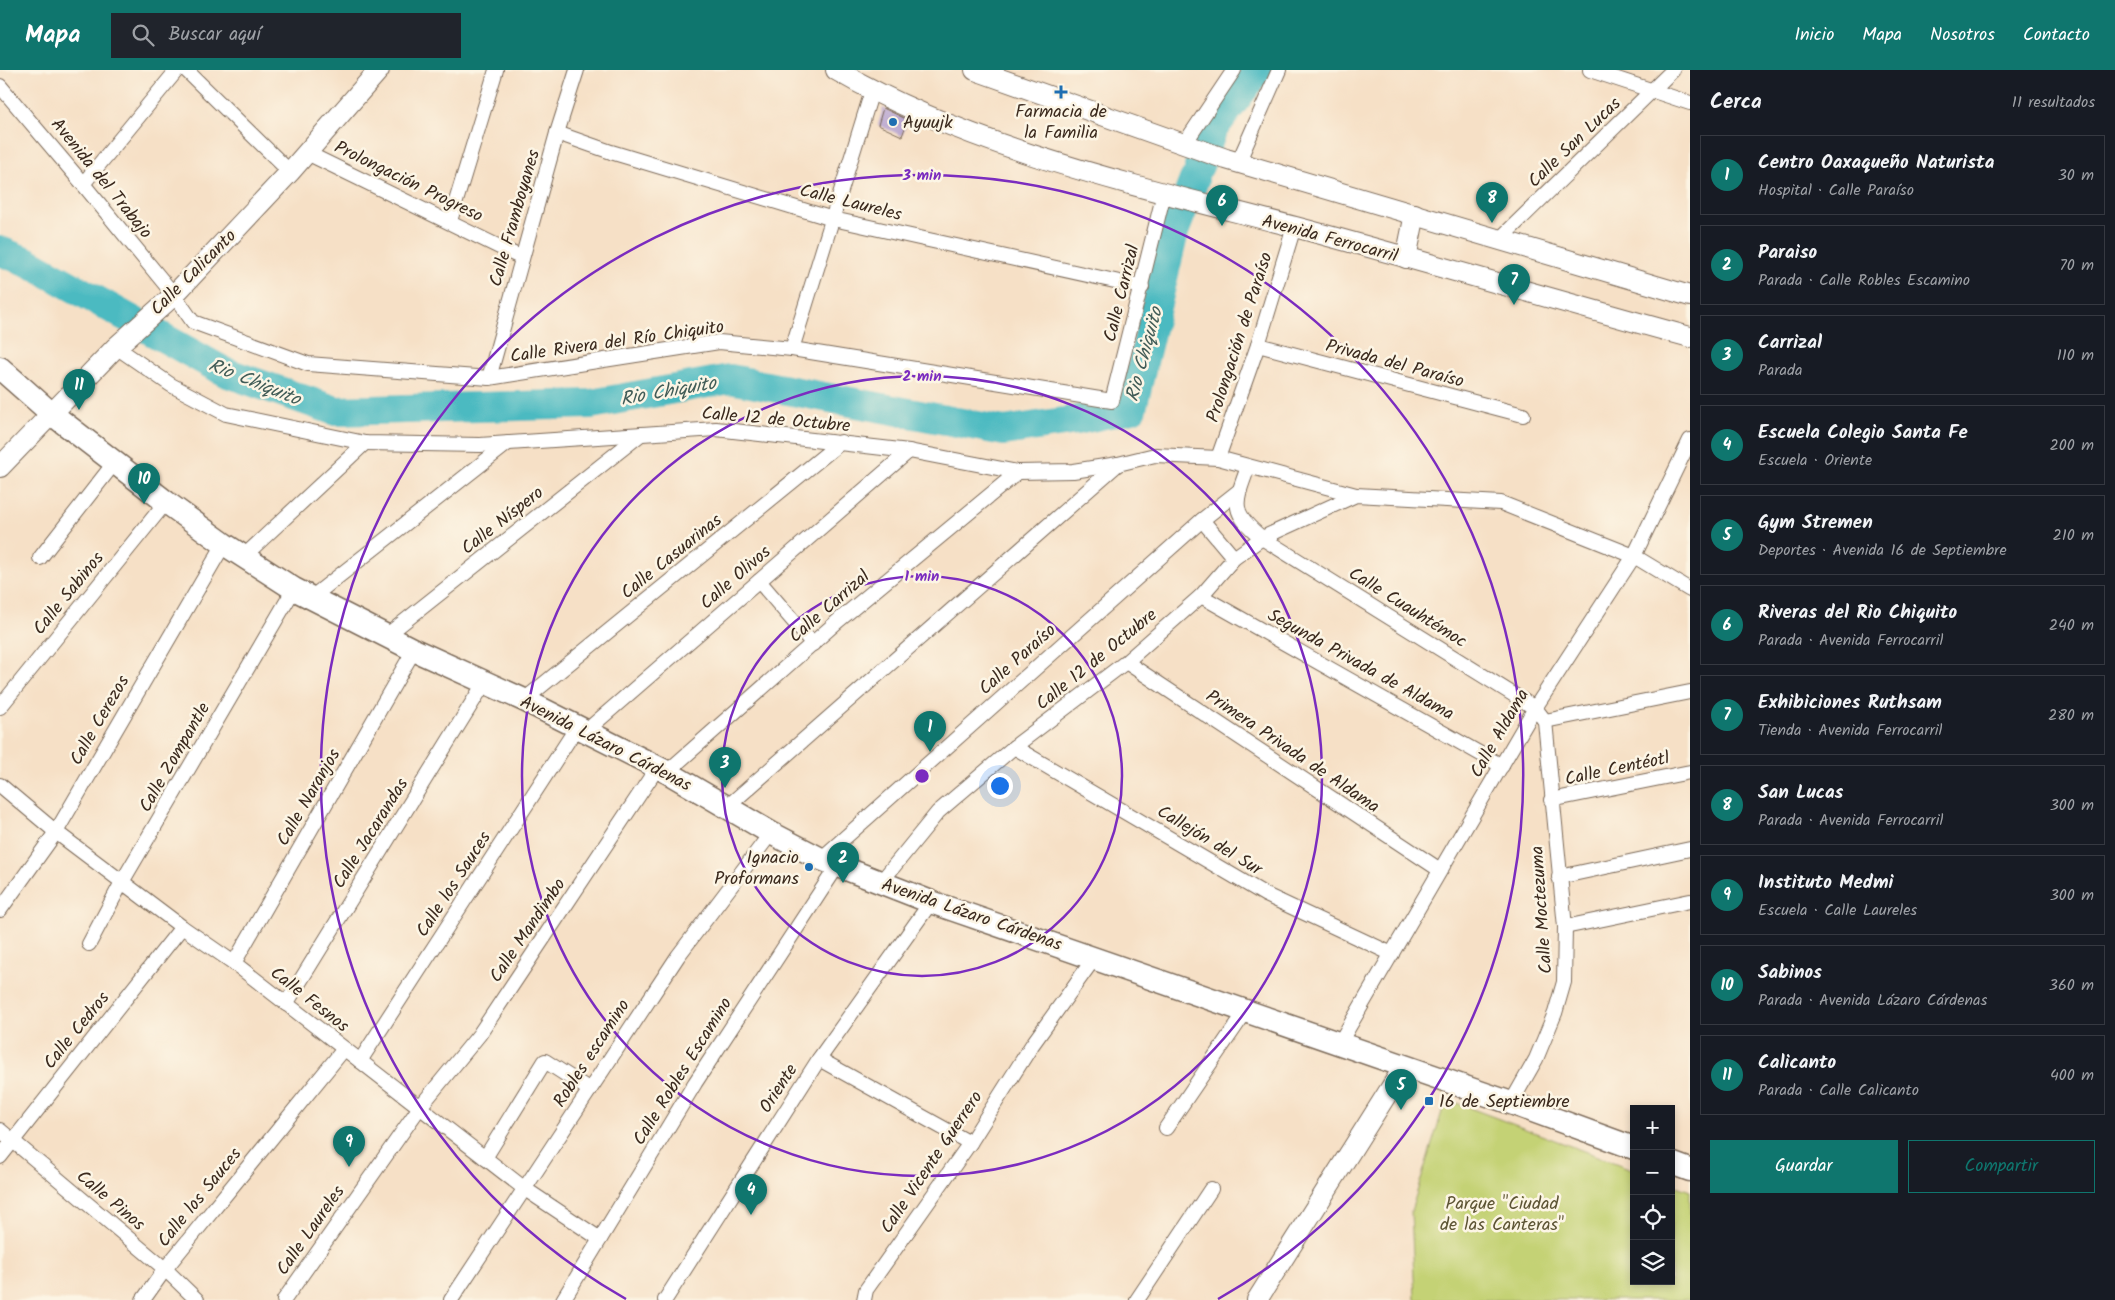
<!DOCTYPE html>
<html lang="es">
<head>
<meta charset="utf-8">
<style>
  :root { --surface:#171b24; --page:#20242c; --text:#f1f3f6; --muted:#9ea1a6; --line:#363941; --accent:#0f766e }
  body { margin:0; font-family:Kalam,sans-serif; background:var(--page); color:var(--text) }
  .controls { position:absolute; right:15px; bottom:15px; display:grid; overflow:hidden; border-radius:0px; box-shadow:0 2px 8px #0003 }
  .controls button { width:45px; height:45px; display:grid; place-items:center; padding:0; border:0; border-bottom:1px solid var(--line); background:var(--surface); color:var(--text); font:25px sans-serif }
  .you { position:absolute; left:999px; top:715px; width:18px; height:18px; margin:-12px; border:4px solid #fff; border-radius:50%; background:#1a73e8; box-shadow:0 0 0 8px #1a73e833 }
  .badge { display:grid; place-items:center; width:32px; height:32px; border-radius:50%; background:var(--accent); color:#fff; font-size:16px; font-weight:700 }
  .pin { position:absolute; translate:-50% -41px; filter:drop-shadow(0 1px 2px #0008) }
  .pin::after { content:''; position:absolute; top:26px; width:18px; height:15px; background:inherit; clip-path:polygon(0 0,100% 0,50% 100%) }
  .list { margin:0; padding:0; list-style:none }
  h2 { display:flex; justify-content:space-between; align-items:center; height:65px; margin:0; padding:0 20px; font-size:21px }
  h2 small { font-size:16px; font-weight:400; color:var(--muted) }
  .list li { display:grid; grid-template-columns:32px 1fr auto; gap:15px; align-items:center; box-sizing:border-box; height:80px; margin:0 10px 10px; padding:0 10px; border:1px solid var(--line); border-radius:0px }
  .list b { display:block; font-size:19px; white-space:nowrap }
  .list p { margin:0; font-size:16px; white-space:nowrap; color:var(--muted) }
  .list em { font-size:16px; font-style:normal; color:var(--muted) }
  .actions { display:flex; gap:10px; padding:15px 20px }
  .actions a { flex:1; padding:11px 0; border:1px solid var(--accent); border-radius:0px; text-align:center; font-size:18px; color:var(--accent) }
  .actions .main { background:var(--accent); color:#fff }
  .icon { flex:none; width:28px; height:28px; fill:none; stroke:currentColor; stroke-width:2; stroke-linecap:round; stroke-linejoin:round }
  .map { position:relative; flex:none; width:1690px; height:1230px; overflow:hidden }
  header { display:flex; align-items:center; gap:30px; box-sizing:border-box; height:70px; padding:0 25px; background:var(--accent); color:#fff }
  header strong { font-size:24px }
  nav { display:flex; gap:28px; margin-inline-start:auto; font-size:18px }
  .search { width:350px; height:45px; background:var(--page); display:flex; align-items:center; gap:12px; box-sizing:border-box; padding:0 18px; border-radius:0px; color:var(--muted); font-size:19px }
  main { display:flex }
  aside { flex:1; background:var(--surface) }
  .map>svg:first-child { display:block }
</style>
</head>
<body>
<header>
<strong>Mapa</strong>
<div class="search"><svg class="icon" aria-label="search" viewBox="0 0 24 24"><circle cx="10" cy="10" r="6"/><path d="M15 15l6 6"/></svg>Buscar aquí</div>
<nav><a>Inicio</a><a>Mapa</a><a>Nosotros</a><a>Contacto</a></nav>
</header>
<main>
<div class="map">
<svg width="1690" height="1230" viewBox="0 0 1690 1230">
  <rect width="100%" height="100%" fill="#fcf5e5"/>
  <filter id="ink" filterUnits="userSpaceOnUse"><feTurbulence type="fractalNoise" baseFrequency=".02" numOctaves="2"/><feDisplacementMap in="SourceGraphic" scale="10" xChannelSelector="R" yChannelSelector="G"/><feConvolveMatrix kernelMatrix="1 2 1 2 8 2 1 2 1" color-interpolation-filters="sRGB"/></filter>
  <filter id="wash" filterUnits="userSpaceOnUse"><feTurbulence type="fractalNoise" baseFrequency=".0096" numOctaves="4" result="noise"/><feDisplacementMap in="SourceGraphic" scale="20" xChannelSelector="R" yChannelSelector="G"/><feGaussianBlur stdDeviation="1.12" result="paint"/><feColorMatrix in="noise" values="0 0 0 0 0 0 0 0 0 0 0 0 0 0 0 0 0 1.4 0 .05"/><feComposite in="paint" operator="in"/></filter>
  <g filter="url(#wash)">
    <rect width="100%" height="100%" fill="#f6e0c6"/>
    <!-- green -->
    <polygon fill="#c4d274" stroke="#807e49" points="1446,1029 1634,1100 1634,1211 1671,1211 1671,1114 1690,1121 1690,1230 1415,1230 1411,1141"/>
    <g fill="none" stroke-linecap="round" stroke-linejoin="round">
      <!-- river -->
      <g stroke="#4bbac1" stroke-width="30">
        <polyline points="1199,96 1213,59 1258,0"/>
        <polyline points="0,181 28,192 225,302 336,341 591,334 730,309 1004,361 1077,350 1132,338 1174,162 1194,110"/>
      </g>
    </g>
    <g id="blocks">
      <!-- building -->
      <polygon fill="#baa7d0" points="883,38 908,50 902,66 878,55"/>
    </g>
  </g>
  <g filter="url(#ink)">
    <use href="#blocks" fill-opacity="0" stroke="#7c6a59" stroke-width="1"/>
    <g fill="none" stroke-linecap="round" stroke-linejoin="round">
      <defs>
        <g id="street">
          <polyline points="186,0 290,102"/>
          <polyline points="1590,0 1690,33"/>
          <polyline points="0,16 83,114 174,225 193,252 308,294 489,308 719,272 792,279 1112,331 1164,123"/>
          <polyline points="557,63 611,82 833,149 1142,217"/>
          <polyline points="1183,76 1234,0"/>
          <polyline points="307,83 522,188"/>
          <polyline points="1238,93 1279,0"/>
          <polyline points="83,114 177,0"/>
          <polyline points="450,151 496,0"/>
          <polyline points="1500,169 1673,0"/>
          <polyline points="1258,275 1523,345"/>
          <polyline points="116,277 171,315 226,344 365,373 480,375 716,359 909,381 1018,402 1073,401 1118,394 1155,385 1218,388 1356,425"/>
          <polyline points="792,279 872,21"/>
          <polyline points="489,308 557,63 577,0"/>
          <polyline points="1218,388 1258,275 1294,157"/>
          <path d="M1248,397C1235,433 1229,441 1262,468L1535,638L1545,651L1565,857L1564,912L1555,943L1536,989L1511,1033"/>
          <polyline points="1202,450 1234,488"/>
          <polyline points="243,487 365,373"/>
          <polyline points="40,488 115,392"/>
          <polyline points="759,511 813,574"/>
          <polyline points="1201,526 1502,696"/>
          <polyline points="311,528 508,373"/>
          <polyline points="386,566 641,364"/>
          <polyline points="1126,592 1440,800"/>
          <polyline points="524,630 841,372"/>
          <polyline points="0,637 166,432"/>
          <polyline points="1545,651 1690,622"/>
          <polyline points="586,661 909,381"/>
          <polyline points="1014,677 1266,825 1392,884"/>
          <polyline points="667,702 839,550 1018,402"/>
          <polyline points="0,715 56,762 182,857 234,893 525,1119 600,1169"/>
          <polyline points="1551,730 1690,702"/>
          <polyline points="727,737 1118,394"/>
          <polyline points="821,789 1202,450 1240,420"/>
          <polyline points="1559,807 1690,779"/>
          <polyline points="881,812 938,742 1014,677 1126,592 1201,526 1234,488 1262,468 1356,425 1501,433 1634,486 1690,520"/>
          <polyline points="0,840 56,762 224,474"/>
          <polyline points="1565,857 1690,831"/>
          <polyline points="89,874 122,812 294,519"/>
          <polyline points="234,893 414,580"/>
          <polyline points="286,934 485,612"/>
          <polyline points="1339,974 1535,638 1634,486 1690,370"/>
          <polyline points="819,989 970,1073"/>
          <polyline points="360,991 577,657"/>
          <polyline points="1166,1058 1246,941"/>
          <polyline points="0,1060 165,1199 197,1230"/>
          <polyline points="0,1087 182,857"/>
          <polyline points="485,1088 545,991 590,1020"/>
          <polyline points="143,1230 165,1199 344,979"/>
          <polyline points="284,1230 420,1037 479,965 657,698"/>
          <polyline points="451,1230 678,886 771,763"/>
          <polyline points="563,1230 695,1013 838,795"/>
          <polyline points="665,1230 819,989 931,832"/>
          <polyline points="864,1230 866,1220 970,1073 1032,975 1095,887"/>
          <polyline points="1137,1230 1211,1119"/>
        </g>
        <g id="secondary">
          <path d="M836,0C973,80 1142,117 1295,157C1427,192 1558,231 1690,267"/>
          <polyline points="975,0 1226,89 1690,226"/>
          <polyline points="1406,188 1415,144"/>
          <polyline points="0,397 116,277 174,225 290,102 379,0"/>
          <polyline points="1257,1230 1404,997"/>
        </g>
        <g id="primary">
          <polyline points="0,298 52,344 166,432 224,474 294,519 414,580 524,630 667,702 771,763 821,789 931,832 1511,1033 1634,1078"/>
          <polyline points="1671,1093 1690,1100"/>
        </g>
      </defs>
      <!-- street casing -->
      <use href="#street" stroke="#7c6a59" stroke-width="16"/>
      <!-- secondary casing -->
      <use href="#secondary" stroke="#7c6a59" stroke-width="22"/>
      <!-- primary casing -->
      <use href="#primary" stroke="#7c6a59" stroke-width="25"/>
      <!-- street -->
      <use href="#street" stroke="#fff" stroke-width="14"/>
      <!-- secondary -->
      <use href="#secondary" stroke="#fff" stroke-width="20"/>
      <!-- primary -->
      <use href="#primary" stroke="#fff" stroke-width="22"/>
    </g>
  </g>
  <!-- distance rings -->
  <g fill="none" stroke="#7b2cbf" stroke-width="2.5">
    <circle cx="922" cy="706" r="200"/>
    <circle cx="922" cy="706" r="400"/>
    <path d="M626 1229A601 601 0 1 1 1218 1229"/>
  </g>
  <!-- markers -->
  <g fill="#1f6fb2" stroke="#fcf5e5" stroke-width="2">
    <path d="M1058.5 14.5h5v5h5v5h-5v5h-5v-5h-5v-5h5z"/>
    <circle cx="893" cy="52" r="5"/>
    <circle cx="809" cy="797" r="5"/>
    <rect x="1424" y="1026" width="10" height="10" rx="2.5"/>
  </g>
  <g text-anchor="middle" stroke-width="5" stroke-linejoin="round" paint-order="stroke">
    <!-- poi labels -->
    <g font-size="18" fill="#3b2a1e" stroke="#fcf5e5" text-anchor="start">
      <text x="1061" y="47" text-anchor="middle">Farmacia de<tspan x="1061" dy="21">la Familia</tspan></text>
      <text x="903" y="58">Ayuujk</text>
      <text x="799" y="793" text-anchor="end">Ignacio<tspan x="799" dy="21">Proformans</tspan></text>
      <text x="1439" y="1037">16 de Septiembre</text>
    </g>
    <!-- street labels -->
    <g font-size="18" fill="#3b2a1e" stroke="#fcf5e5">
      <text transform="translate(1574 72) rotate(-44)" y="6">Calle San Lucas</text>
      <text transform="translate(102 108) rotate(51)" y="6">Avenida del Trabajo</text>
      <text transform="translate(409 111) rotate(26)" y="6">Prolongación Progreso</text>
      <text transform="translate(851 132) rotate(14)" y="6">Calle Laureles</text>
      <text transform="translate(514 148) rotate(-74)" y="6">Calle Framboyanes</text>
      <text transform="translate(1330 168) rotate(15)" y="6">Avenida Ferrocarril</text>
      <text transform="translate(193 202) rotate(-45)" y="6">Calle Calicanto</text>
      <text transform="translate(1121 223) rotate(-76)" y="6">Calle Carrizal</text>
      <text transform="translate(1239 267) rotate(-72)" y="6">Prolongación de Paraíso</text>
      <text transform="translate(617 271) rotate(-8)" y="6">Calle Rivera del Río Chiquito</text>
      <text transform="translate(1395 293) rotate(15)" y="6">Privada del Paraíso</text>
      <text transform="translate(776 349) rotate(5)" y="6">Calle 12 de Octubre</text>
      <text transform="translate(502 450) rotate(-38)" y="6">Calle Níspero</text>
      <text transform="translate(671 486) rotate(-39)" y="6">Calle Casuarinas</text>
      <text transform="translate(735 507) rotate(-41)" y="6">Calle Olivos</text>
      <text transform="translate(68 523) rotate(-51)" y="6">Calle Sabinos</text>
      <text transform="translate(829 536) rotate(-41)" y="6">Calle Carrizal</text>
      <text transform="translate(1408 537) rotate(32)" y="6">Calle Cuauhtémoc</text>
      <text transform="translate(1017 589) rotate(-42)" y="6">Calle Paraíso</text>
      <text transform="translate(1096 589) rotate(-39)" y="6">Calle 12 de Octubre</text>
      <text transform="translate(1361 594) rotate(29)" y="6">Segunda Privada de Aldama</text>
      <text transform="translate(99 650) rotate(-60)" y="6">Calle Cerezos</text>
      <text transform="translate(1499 663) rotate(-60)" y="6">Calle Aldama</text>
      <text transform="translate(606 673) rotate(27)" y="6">Avenida Lázaro Cárdenas</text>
      <text transform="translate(1293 681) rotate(34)" y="6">Primera Privada de Aldama</text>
      <text transform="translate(174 687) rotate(-60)" y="6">Calle Zompantle</text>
      <text transform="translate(1617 698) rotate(-12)" y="6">Calle Centéotl</text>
      <text transform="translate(308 727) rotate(-60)" y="6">Calle Naranjos</text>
      <text transform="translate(370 763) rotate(-58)" y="6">Calle Jacarandas</text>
      <text transform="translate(1210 770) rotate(31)" y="6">Callejón del Sur</text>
      <text transform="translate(453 814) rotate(-57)" y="6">Calle los Sauces</text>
      <text transform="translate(1541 840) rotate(-94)" y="6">Calle Moctezuma</text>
      <text transform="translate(972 844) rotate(19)" y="6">Avenida Lázaro Cárdenas</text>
      <text transform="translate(527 860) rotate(-56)" y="6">Calle Mandimbo</text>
      <text transform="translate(310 929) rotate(38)" y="6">Calle Fesnos</text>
      <text transform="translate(76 960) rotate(-51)" y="6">Calle Cedros</text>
      <text transform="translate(591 983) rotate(-57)" y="6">Robles escamino</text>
      <text transform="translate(682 1001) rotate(-58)" y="6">Calle Robles Escamino</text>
      <text transform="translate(778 1018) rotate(-57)" y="6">Oriente</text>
      <text transform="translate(931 1092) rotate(-56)" y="6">Calle Vicente Guerrero</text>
      <text transform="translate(199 1127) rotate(-51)" y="6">Calle los Sauces</text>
      <text transform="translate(111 1130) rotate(40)" y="6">Calle Pinos</text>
      <text transform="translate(310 1160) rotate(-55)" y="6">Calle Laureles</text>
    </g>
    <!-- park labels -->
    <g font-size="18" fill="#5d5434" stroke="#fcf5e5">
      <text x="1502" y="1139">Parque "Ciudad<tspan x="1502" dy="21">de las Canteras"</tspan></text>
    </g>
    <!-- water labels -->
    <g font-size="19" font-style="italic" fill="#415c57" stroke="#fcf5e5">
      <text transform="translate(1143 284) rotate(-75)" y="7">Rio Chiquito</text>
      <text transform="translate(255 311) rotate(22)" y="7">Rio Chiquito</text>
      <text transform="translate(668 320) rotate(-10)" y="7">Rio Chiquito</text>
    </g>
  </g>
  <circle cx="922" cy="706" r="8" fill="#7b2cbf" stroke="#fcf5e5" stroke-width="2.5"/>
  <g font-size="15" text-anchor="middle" font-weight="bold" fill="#7b2cbf" stroke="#fcf5e5" stroke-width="5" stroke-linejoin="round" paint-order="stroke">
    <text x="922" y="110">3 min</text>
    <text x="922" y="311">2 min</text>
    <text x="922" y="511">1 min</text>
  </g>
</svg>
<div class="controls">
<button>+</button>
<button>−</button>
<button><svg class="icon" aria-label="locate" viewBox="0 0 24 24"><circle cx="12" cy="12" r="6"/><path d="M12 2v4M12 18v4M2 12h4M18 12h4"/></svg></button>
<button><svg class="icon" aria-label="layers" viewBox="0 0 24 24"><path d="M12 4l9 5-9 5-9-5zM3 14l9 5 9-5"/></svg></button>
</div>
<div class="you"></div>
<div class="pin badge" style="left:930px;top:682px">1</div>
<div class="pin badge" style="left:843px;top:813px">2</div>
<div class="pin badge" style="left:725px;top:718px">3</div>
<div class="pin badge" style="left:751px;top:1145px">4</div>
<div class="pin badge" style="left:1401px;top:1040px">5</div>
<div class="pin badge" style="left:1222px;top:156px">6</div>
<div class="pin badge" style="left:1514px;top:235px">7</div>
<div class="pin badge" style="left:1492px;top:153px">8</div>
<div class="pin badge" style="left:349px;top:1097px">9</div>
<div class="pin badge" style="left:144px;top:434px">10</div>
<div class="pin badge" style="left:79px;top:340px">11</div>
</div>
<aside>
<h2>Cerca<small>11 resultados</small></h2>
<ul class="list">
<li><span class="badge">1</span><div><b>Centro Oaxaqueño Naturista</b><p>Hospital · Calle Paraíso</p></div><em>30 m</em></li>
<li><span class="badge">2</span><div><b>Paraiso</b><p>Parada · Calle Robles Escamino</p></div><em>70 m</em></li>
<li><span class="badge">3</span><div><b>Carrizal</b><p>Parada</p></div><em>110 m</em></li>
<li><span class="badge">4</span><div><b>Escuela Colegio Santa Fe</b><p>Escuela · Oriente</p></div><em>200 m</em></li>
<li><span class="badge">5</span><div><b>Gym Stremen</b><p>Deportes · Avenida 16 de Septiembre</p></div><em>210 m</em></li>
<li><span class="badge">6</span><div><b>Riveras del Rio Chiquito</b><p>Parada · Avenida Ferrocarril</p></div><em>240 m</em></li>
<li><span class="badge">7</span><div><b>Exhibiciones Ruthsam</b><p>Tienda · Avenida Ferrocarril</p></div><em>280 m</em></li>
<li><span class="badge">8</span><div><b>San Lucas</b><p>Parada · Avenida Ferrocarril</p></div><em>300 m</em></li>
<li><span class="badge">9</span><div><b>Instituto Medmi</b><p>Escuela · Calle Laureles</p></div><em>300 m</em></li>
<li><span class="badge">10</span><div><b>Sabinos</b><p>Parada · Avenida Lázaro Cárdenas</p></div><em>360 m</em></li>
<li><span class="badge">11</span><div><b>Calicanto</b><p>Parada · Calle Calicanto</p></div><em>400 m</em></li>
</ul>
<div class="actions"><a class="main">Guardar</a><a>Compartir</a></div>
</aside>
</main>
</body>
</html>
